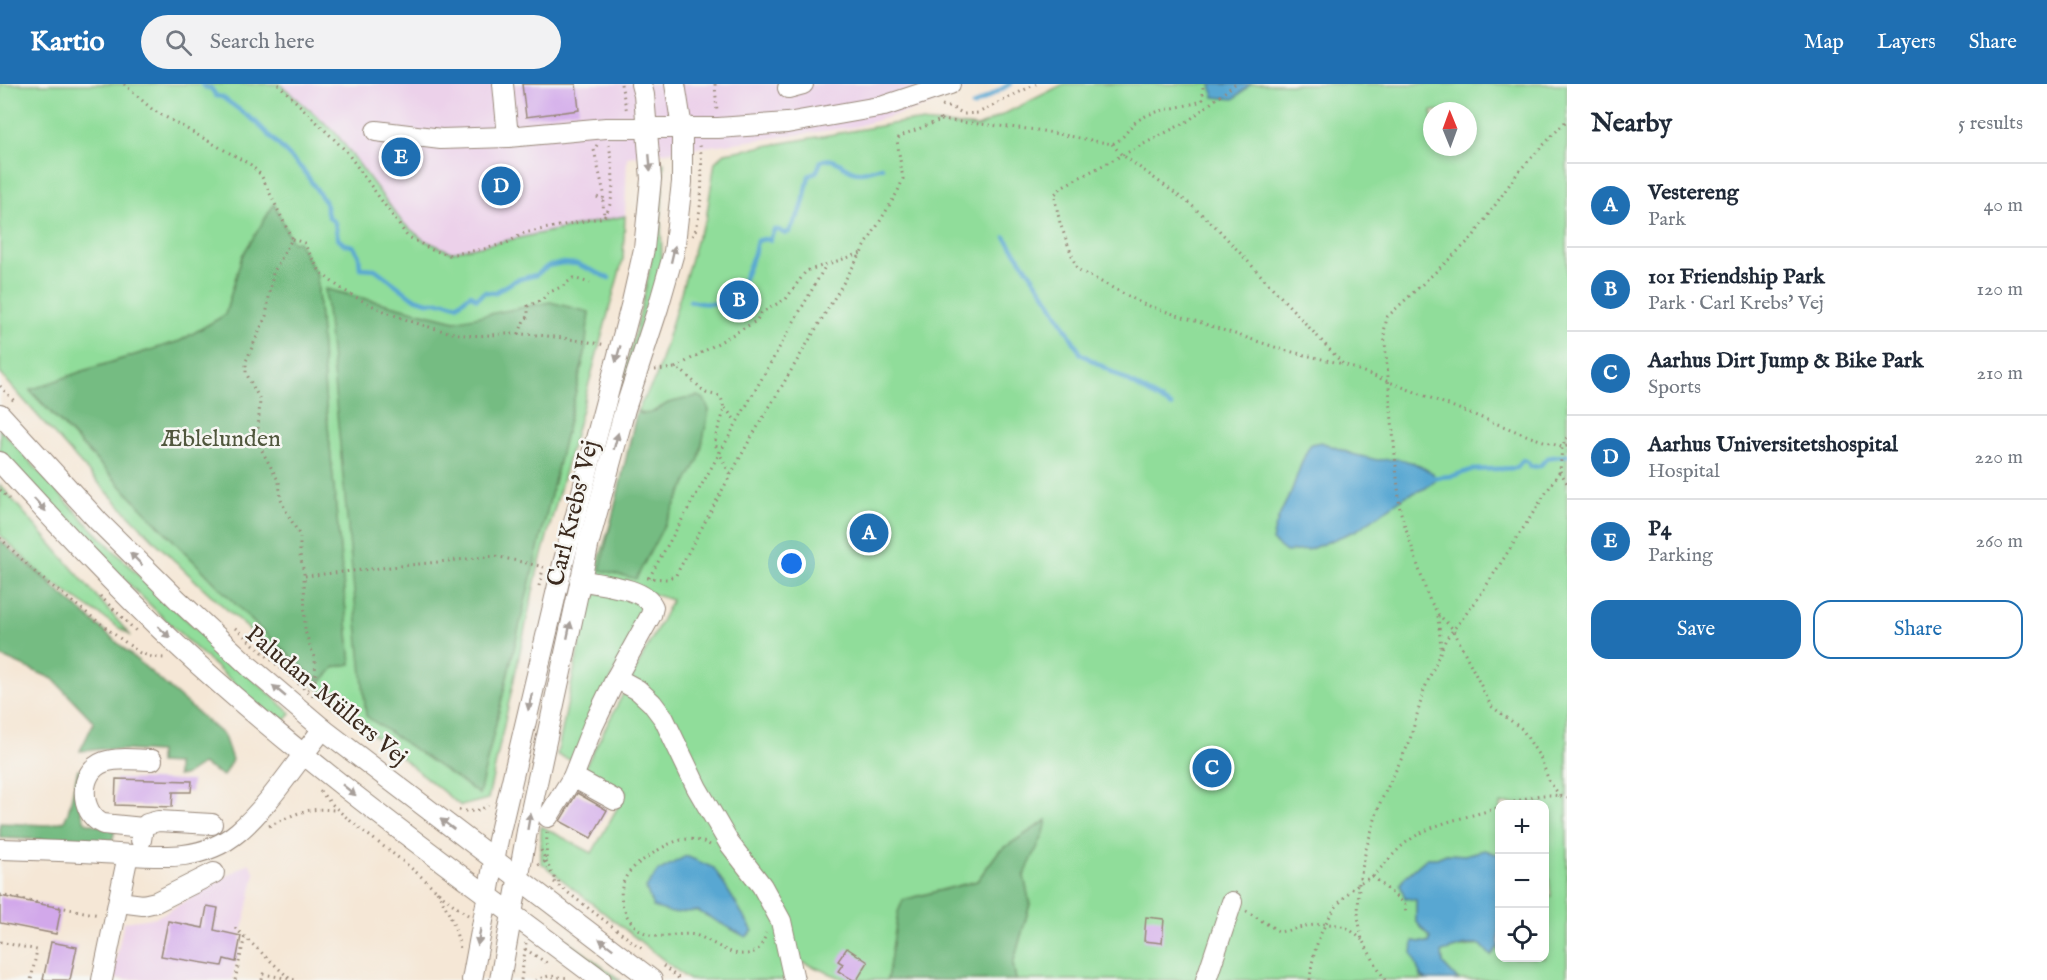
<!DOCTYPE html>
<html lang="en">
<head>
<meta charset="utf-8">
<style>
  :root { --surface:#fff; --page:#f2f2f3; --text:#1f2937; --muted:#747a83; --line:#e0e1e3; --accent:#1f6fb2 }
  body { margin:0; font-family:"IM FELL English",serif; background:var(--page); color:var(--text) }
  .controls { position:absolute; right:18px; bottom:18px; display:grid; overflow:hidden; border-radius:12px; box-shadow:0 3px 9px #0003 }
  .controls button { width:54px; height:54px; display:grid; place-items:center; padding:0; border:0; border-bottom:2px solid var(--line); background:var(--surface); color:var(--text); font:30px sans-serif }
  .compass { position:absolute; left:1423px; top:18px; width:54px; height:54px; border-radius:50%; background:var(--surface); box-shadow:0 3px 9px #0003; rotate:359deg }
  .you { position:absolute; left:792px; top:480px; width:21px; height:21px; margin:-15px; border:4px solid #fff; border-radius:50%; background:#1a73e8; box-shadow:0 0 0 9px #1a73e833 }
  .badge { display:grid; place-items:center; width:39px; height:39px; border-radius:50%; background:var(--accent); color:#fff; font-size:20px; font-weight:700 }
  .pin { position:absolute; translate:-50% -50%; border:3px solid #fff; box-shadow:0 2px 6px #0006 }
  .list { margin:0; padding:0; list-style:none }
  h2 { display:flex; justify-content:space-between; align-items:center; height:78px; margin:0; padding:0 24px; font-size:26px }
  h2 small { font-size:20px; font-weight:400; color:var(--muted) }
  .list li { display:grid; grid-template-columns:39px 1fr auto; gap:18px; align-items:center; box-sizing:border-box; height:84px; padding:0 24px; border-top:2px solid var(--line) }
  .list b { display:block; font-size:22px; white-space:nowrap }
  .list p { margin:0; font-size:20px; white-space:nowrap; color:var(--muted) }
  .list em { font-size:20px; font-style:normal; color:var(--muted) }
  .actions { display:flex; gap:12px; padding:18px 24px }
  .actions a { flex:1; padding:14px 0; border:2px solid var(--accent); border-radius:18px; text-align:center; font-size:21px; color:var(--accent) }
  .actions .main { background:var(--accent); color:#fff }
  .icon { flex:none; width:33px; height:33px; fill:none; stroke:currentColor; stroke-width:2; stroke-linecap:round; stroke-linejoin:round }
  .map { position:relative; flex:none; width:1567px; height:896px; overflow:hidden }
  header { display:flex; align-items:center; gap:36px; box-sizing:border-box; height:84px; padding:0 30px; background:var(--accent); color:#fff }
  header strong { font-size:28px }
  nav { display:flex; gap:33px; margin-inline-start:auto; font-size:21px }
  .search { width:420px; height:54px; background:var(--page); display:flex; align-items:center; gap:15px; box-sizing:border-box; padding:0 21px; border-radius:33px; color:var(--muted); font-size:22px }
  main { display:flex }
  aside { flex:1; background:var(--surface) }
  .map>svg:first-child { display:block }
</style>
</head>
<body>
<header>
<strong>Kartio</strong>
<div class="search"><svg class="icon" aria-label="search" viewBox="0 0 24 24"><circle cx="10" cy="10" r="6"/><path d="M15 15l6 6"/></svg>Search here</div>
<nav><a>Map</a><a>Layers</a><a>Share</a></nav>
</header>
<main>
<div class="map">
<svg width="1567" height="896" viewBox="0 0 1567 896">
  <rect width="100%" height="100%" fill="#f6f6f2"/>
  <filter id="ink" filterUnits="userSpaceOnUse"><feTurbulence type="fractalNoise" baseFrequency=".0167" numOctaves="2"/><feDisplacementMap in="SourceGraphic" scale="12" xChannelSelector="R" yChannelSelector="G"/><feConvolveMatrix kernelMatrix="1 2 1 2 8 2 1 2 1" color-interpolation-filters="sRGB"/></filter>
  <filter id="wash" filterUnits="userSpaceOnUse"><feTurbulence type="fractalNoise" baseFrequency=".008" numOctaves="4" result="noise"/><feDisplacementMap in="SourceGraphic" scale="24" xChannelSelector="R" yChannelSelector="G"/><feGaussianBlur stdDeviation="1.35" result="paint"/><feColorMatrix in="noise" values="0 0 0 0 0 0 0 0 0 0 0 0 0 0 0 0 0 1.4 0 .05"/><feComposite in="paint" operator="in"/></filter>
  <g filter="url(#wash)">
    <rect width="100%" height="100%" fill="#f5e7d6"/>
    <!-- built -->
    <g fill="#ecd1ea">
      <polygon points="281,0 975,0 927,22 854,43 627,73 625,132 451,168 423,156 402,138 335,48"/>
      <polygon points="249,779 255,789 232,896 112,895 124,838 154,834 167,828"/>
    </g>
    <!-- green -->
    <g fill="#90dd9a" stroke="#66845c" stroke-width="1.5" fill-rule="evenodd">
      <path d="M0,0H280L335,48L402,138L424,156L451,168L625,132L623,175L537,489L488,715L461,722C372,650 284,579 200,501C129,435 64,362 0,289ZM274,121L292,158H298L317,192L325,311L351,580L335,583L322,596H317L259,544L135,417L30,307L83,287L180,257L225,231L242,172ZM326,205L585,269L479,710Z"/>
      <path d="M1064,0H1567V896H1458L1443,880L1442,868C1464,861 1476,861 1499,862L1500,874H1544L1545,811L1551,812L1549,795L1545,793L1544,720H1500L1499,771L1485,766L1465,771L1446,770L1437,774H1427L1405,793L1400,800L1416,816V837L1430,854L1429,859L1413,857C1412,868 1417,889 1426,896H1016L1013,880L1030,820L999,767L977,797L903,816L887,896H846L797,876L787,896H689L541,779V742L592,769L626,708L582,689L672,516L594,492L645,330L637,327L656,293L697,154L706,135L715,78L725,69L909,37L978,43ZM1432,27H1468V63H1432Z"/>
      <path d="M664,78L661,138L662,181L566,526C569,465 591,401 608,343C623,292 639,240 649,188C656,152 658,115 661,79Z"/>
      <path d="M0,345L80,432L151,504L291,629L282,641C182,556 89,463 0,367Z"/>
      <polygon points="0,401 131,552 44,493 0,451"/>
      <polygon points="607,508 640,518 642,527 574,677 557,671 588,519 596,510"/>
      <polygon points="547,841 620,896 615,896 546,843"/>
    </g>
    <!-- forest -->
    <g fill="#74bc82" stroke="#587350" stroke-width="1.5">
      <polygon points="274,120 292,158 298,157 317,192 325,311 351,580 335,583 323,596 317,596 259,544 135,417 30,306 83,287 180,257 225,231 242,172"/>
      <polygon points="325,205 455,237 550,218 589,228 585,269 479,710 366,632"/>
      <polygon points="697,312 704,315 709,326 699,375 636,495 600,486 637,327 642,330 651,329 668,319"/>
      <polygon points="0,456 224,652 232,676 223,692 202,680 184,692 177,692 177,680 159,679 159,668 104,665 80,667 94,638 53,595 0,572"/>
      <polygon points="86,684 81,727 85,738 115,746 112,758 0,754 0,739 47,741 64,737 68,729 78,685"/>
      <polygon points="1047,736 1044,749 1024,792 1030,820 1013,880 1016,896 887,896 898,828 903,816 977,797 999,767"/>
    </g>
    <!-- water -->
    <g fill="#58a7d2" stroke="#4a6878" stroke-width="1.5">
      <polygon points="1211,0 1251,0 1234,15 1214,13"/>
      <path d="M1321,358L1352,370L1377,376L1399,375L1414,379L1433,389L1435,396L1426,404L1406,412L1357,446L1308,466L1286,468L1272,457C1275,438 1283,424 1291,408C1298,391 1301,375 1311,360Z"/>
      <polygon points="1485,766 1499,771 1499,862 1491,872 1481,861 1466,861 1442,868 1443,880 1458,896 1426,896 1421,893 1412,869 1413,857 1429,859 1430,854 1416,837 1416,816 1405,814 1400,800 1405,793 1427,774 1437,774 1446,770 1465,771"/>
      <polygon points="686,772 714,784 753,847 746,853 698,827 672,829 653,823 646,804 658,787"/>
    </g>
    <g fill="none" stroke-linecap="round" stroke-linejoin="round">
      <!-- stream -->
      <g stroke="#58a7d2" stroke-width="4.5">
        <polyline points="202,0 206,4 211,4 216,12 222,13 256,38 304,87 325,118 328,132 335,139 338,155 344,160 353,162 359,172 360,184 375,185 412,213 427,218 447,218 457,221 471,210 477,215 484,208 494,209 516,196 536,191 548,182 562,179 577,180 609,194"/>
        <polyline points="973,22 1010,0"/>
        <polyline points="1005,153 1051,219 1081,270 1171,322"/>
        <path d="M690,217C704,221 723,221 736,214L754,170L757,157L764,155L770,156L774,146H779L785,150L790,147C792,139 798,133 801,126C805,114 806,104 809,92L817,87L821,77C836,71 844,86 857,88C864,89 875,85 882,83"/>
        <polyline points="1428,394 1452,392 1472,386 1516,384 1523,376 1528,378 1530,383 1540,382 1547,374 1567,371"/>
      </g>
    </g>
    <g id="blocks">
      <!-- building -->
      <g fill="#d2a8ea">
        <polygon points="522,0 576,0 579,26 526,33"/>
        <polygon points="116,695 192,697 191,708 173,708 172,723 115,721"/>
        <polygon points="577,709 607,726 591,754 560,737"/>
        <polygon points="0,812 61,824 56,850 0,839"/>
        <polygon points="207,822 218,824 214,846 241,852 236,878 224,875 222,882 161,872 168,837 203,844"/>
        <polygon points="1146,833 1164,835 1162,859 1144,857"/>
        <polygon points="51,858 77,863 70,896 43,896"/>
        <polygon points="847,864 868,878 857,896 853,896 838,887 843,880 838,877"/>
      </g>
    </g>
  </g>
  <g filter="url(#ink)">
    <use href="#blocks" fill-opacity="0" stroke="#98887a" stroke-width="1.5"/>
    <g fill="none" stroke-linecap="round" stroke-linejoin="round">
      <defs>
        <g id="minor">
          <polyline points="503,0 508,53"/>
          <polyline points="788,4 803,0"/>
          <polyline points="376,47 441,55 508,53 606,44 718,44 787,39 884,22 950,0"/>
          <polyline points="0,330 99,438 179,517 251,584 323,645 652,896"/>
          <path d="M0,378C58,441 115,503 177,561C309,684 457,788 601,896"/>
          <polyline points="616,594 638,606 652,619 664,635 697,704 729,759 762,802 781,837 794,896"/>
          <polyline points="573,693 615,716"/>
          <path d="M548,733L573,693L593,642L616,594L651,531L653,523C644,503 601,501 580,496"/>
          <path d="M143,744L103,740C79,729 78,687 104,678C119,673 137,676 152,676"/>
          <polyline points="141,756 143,744 147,740 158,737 212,740"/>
          <path d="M0,765C34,766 68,767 101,769C149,771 198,782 238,748C268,723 297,677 323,645"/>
          <polyline points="119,818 143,821 156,818 214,789"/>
          <polyline points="102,896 128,771"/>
          <polyline points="472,896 498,756 563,480 632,218 644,165 651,95 644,11 641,0"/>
          <polyline points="500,896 529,736 589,458 625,325 658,224 674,168 682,98 682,44 675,0"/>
          <polyline points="1206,896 1232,818"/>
        </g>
      </defs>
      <!-- minor casing -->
      <use href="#minor" stroke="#98887a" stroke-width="22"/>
      <!-- path -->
      <g stroke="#98887a" stroke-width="3" stroke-dasharray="1.5 4.5" stroke-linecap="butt">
        <polyline points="124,0 153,26 251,81 261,91 292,155 273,189 266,232 246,277 246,289 260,316 258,346 260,363 279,398 281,416 286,427 300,452 300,471 304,489 305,547 315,576 316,595 307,607"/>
        <polyline points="278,0 346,67 407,152 432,166 449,171 484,165 507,159 524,149 604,133"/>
        <polyline points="621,0 627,28"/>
        <polyline points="715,0 717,28"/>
        <polyline points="1235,0 1188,37 1063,102 1054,111 1060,139 1077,185 1143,220 1284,266 1343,280"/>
        <polyline points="942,21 955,25 964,30 978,29 1036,0"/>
        <path d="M941,36L1037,46L1112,60C1126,55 1128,41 1140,35C1159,24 1182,24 1201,17L1203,15V0"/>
        <polyline points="1112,60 1121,70 1190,120 1217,144 1343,280 1531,353 1562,363 1567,362"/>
        <polyline points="597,61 594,66 604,109 603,117"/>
        <path d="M597,113L603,117L604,133C617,115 613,82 609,61"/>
        <path d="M693,152C703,132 703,83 700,61"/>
        <path d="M292,155L304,159C309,168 314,179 320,187C349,218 423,245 465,251C483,253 502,249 520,250C548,251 577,256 606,261"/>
        <polyline points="519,250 524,236 528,233 528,222 542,216 548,209 563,202 573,194 590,199"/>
        <polyline points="675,284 756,237 762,228 786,215 806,187 862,169"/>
        <path d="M655,286L675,284L682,287L706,309L720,312C730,330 715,342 715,360L730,391"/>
        <polyline points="0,302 15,318"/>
        <polyline points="725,324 736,337"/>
        <polyline points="1560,387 1567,399"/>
        <polyline points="0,406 9,415"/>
        <polyline points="0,454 39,492 114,550 140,569 152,573 164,574"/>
        <polyline points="305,492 495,472 544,483"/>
        <polyline points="647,494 667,495 676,491 748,359 898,107 903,95 897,56 900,52 941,36 939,33"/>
        <polyline points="649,494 826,181"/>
        <polyline points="539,502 543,485"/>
        <polyline points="100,512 138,549"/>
        <polyline points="1438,532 1441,564"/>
        <polyline points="235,544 316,615"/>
        <path d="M320,707C346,738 380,758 411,784C430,799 447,818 468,831"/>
        <polyline points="1560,712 1549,697 1541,675 1522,645 1491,622 1453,545 1438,530 1428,513 1400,426 1384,248 1387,233 1472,154 1519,87 1567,36"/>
        <path d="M1508,720C1529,713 1545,707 1567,714"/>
        <path d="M459,726C470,728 479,728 488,721"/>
        <path d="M269,742C295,730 306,723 334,726"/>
        <path d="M710,761C689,750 674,756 655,768C645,775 634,781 627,791C613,813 626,843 650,851C664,855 680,848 695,851C712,856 728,872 746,870C759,869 763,860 766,849"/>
        <polyline points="541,766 552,790 562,802"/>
        <polyline points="538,781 546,777 547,748"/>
        <polyline points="1373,792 1405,821 1406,830"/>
        <polyline points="554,798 642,865"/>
        <path d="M437,807C448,826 456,843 460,865"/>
        <polyline points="0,811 99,831"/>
        <path d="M1246,827L1280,848C1300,844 1327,835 1347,844C1352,847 1358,852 1362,856"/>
        <polyline points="235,844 290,895 297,896"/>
        <polyline points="0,858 37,866 31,896"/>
        <polyline points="525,865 550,881"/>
        <polyline points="663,882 681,896"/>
        <polyline points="235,896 245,852"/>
        <polyline points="262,896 263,890 290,895"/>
        <polyline points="521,896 526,859"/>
        <polyline points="535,896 549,892 568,894"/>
        <path d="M1310,896C1313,858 1328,825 1358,800C1364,796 1372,794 1377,788C1395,769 1404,756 1429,745C1451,735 1477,731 1500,723"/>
        <polyline points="1385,896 1362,856 1358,832 1359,799 1366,765 1380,719 1409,659 1424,606 1446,555 1477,516 1560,387 1562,363 1567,353"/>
      </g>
      <!-- minor -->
      <use href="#minor" stroke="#fff" stroke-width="20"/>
    </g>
    <!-- one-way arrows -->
    <defs><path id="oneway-solid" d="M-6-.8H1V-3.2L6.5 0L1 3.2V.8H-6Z" transform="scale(1.5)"/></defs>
    <g fill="#a79f9a">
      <use href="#oneway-solid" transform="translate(650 79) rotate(85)"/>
      <use href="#oneway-solid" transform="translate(673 170) rotate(-77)"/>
      <use href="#oneway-solid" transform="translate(618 270) rotate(106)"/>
      <use href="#oneway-solid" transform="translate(616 357) rotate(-75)"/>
      <use href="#oneway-solid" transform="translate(40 421) rotate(47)"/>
      <use href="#oneway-solid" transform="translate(136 475) rotate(-135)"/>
      <use href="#oneway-solid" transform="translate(569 546) rotate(-78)"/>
      <use href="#oneway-solid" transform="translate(164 548) rotate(44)"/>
      <use href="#oneway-solid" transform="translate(279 607) rotate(-140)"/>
      <use href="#oneway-solid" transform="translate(530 618) rotate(103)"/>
      <use href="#oneway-solid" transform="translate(349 706) rotate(39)"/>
      <use href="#oneway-solid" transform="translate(529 737) rotate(-80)"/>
      <use href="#oneway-solid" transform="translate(447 740) rotate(-143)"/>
      <use href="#oneway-solid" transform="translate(479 853) rotate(100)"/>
      <use href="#oneway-solid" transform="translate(606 860) rotate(-143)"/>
    </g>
  </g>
  <g text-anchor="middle" stroke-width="5" stroke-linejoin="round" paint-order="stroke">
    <!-- park labels -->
    <g font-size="24" fill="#50573d" stroke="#f6f6f2">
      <text x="221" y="362">Æblelunden</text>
    </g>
    <!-- street labels -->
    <g font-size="24" fill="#3b2a1e" stroke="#f6f6f2">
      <text transform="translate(572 429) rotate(-76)" y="8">Carl Krebs' Vej</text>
      <text transform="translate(327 611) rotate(40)" y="8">Paludan-Müllers Vej</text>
    </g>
  </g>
</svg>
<div class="controls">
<button>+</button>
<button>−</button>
<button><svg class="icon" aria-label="locate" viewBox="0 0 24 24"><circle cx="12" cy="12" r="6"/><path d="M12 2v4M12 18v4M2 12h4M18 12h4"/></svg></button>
</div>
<svg class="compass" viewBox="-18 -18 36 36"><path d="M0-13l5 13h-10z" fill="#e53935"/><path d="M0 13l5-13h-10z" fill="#747a83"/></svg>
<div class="you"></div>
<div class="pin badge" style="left:869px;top:449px">A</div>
<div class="pin badge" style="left:739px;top:216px">B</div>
<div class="pin badge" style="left:1212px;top:684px">C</div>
<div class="pin badge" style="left:501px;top:102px">D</div>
<div class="pin badge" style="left:401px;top:73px">E</div>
</div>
<aside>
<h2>Nearby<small>5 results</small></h2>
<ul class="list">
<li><span class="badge">A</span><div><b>Vestereng</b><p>Park</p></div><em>40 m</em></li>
<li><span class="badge">B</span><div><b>101 Friendship Park</b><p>Park · Carl Krebs' Vej</p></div><em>120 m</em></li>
<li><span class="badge">C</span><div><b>Aarhus Dirt Jump &amp; Bike Park</b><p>Sports</p></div><em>210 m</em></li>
<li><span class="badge">D</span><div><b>Aarhus Universitetshospital</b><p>Hospital</p></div><em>220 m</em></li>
<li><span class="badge">E</span><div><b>P4</b><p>Parking</p></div><em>260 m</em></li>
</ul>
<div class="actions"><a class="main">Save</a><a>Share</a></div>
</aside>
</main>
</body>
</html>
